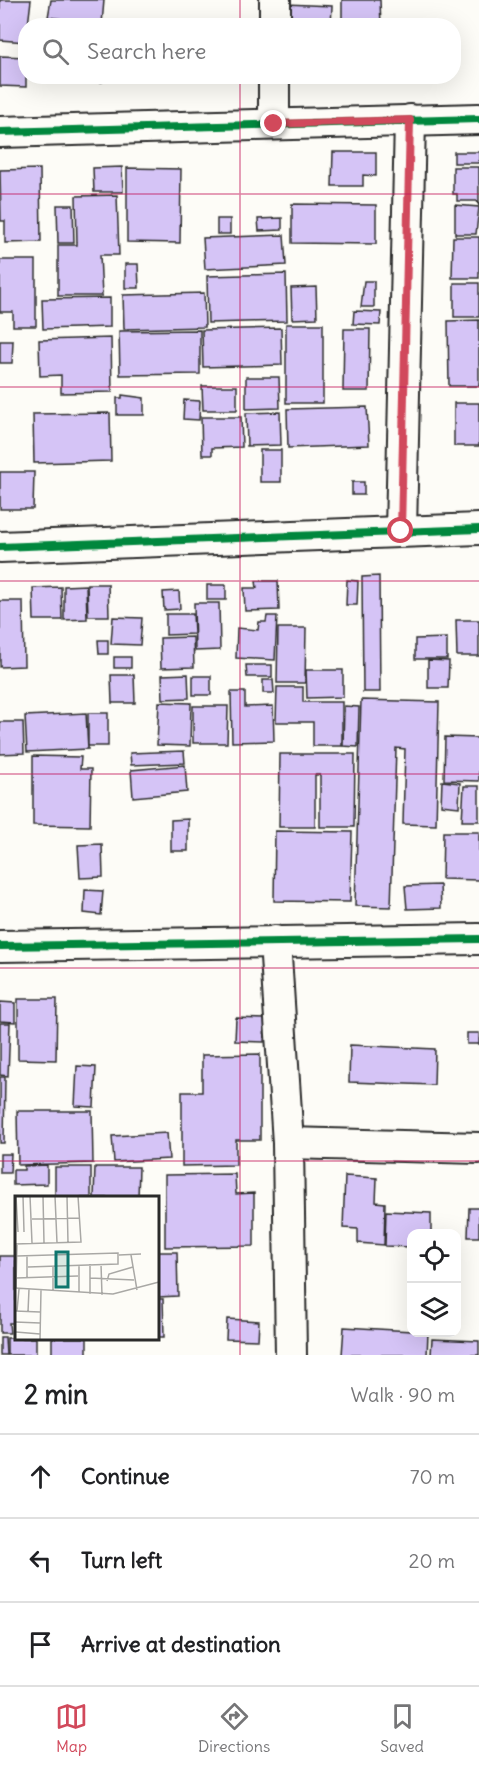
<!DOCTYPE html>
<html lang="en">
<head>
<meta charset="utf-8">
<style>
  :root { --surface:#fff; --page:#f2f2f2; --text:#202124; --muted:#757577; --line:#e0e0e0; --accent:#d1495b }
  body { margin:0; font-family:Delius,sans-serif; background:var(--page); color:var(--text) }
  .controls { position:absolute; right:18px; bottom:18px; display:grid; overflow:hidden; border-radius:12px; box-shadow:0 6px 24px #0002 }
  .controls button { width:54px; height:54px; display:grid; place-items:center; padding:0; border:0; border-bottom:2px solid var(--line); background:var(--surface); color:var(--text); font:30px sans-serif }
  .stop { position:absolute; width:18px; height:18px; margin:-14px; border:4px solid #d1495b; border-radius:50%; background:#fff }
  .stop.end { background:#d1495b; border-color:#fff; box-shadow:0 2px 6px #0008 }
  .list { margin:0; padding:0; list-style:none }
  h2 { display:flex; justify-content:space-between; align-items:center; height:78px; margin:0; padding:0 24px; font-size:26px }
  h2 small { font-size:20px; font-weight:400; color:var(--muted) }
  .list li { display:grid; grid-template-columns:39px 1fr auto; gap:18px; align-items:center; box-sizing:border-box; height:84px; padding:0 24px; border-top:2px solid var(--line) }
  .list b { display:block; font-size:22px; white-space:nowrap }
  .list em { font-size:20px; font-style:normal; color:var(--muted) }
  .icon { flex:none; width:33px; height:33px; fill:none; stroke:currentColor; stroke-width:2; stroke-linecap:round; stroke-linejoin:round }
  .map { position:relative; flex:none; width:479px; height:1355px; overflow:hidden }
  .search { position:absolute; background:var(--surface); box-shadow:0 6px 24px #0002; left:18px; right:18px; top:18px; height:66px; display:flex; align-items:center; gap:15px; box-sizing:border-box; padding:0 21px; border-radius:24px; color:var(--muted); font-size:22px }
  .sheet { height:330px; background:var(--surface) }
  nav { display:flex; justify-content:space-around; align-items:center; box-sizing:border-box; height:84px; border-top:2px solid var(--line); background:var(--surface); font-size:16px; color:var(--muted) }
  nav a { display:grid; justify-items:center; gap:3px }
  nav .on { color:var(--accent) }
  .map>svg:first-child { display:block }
</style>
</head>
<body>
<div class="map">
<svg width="479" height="1355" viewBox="0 0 479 1355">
  <rect width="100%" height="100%" fill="#fdfcf7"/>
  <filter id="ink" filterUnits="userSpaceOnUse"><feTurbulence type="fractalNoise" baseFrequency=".0167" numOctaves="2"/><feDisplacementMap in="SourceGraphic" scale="12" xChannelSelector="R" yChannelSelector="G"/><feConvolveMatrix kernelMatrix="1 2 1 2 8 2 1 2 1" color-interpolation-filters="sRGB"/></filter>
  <g filter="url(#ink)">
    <!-- building -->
    <g fill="#d5c4f6" stroke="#2b2b2b" stroke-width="1.5">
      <polygon points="0,0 31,0 26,42 0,40"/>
      <polygon points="51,0 104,0 102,24 48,17"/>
      <polygon points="342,0 380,0 381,26 342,26"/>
      <polygon points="286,4 332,6 331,26 285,26"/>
      <polygon points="0,56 26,57 26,87 0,86"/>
      <rect x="53" y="76" width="49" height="6"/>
      <polygon points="333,152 376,152 376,176 363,175 363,186 332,186"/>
      <rect x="454" y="152" width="25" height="11"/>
      <polygon points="122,167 123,192 94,192 93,168"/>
      <polygon points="453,167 479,167 479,206 477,201 457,201 457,194 453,194"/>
      <polygon points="127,168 181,169 180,243 127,242"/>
      <polygon points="40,169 41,242 5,243 5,221 1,221 0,170"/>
      <polygon points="117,195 119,255 100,255 102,296 58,296 58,245 77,245 76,196"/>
      <polygon points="292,204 376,205 376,244 292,243"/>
      <polygon points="57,205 73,205 74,243 58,243"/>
      <polygon points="455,205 479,207 476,234 455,234"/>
      <polygon points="282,218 282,230 259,231 258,219"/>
      <rect x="217" y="219" width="13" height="15"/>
      <polygon points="284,235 286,265 205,269 203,238"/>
      <polygon points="453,237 479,237 479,278 452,278"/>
      <polygon points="0,260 36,260 36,326 13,326 13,312 0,312"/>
      <polygon points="125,264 138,264 139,288 125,288"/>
      <polygon points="286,274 287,321 208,323 207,276"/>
      <polygon points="364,281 374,281 374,307 361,307"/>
      <rect x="454" y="283" width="25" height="34"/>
      <polygon points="316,287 317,318 292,319 291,288"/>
      <polygon points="204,293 205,327 124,329 123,295"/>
      <polygon points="110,298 110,327 43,329 42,299"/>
      <polygon points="354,311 381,312 380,325 353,324"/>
      <polygon points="479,320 479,386 449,386 448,321"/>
      <rect x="286" y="324" width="37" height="79"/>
      <polygon points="281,328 282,365 203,367 202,330"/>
      <polygon points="344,329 370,329 369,391 343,391"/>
      <polygon points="200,330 200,374 120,375 119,331"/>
      <polygon points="111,338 112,392 61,393 61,375 40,376 39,340"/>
      <polygon points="0,341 13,341 12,363 0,363"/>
      <polygon points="246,377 279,377 280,408 246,409"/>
      <polygon points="202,386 237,386 237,410 203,410"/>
      <polygon points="122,395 144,398 144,415 117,415 117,398 122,398"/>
      <polygon points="184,400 200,401 199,420 183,419"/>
      <rect x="454" y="403" width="25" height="43"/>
      <polygon points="367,407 369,445 288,448 287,409"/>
      <polygon points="280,412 281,445 247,446 246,413"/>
      <polygon points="110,413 111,461 34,463 33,414"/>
      <polygon points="201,417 241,417 242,447 212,448 212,455 202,455"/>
      <rect x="260" y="450" width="21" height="32"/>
      <polygon points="0,472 34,472 33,509 0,509"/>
      <rect x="352" y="482" width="12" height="13"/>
      <polygon points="379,576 380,692 363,692 362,577"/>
      <polygon points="347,580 358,581 357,605 346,605"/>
      <polygon points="256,581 278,581 279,610 245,611 244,588 257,588"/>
      <polygon points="87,584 108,584 109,616 88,616"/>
      <polygon points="86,585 87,619 64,620 64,586"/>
      <rect x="207" y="585" width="19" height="15"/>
      <polygon points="61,587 62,620 34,620 33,588"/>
      <polygon points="179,591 180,609 164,610 163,592"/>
      <polygon points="0,601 23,601 24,666 0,667"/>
      <polygon points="194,603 219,603 220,650 195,651"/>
      <polygon points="166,614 193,614 194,634 166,635"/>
      <polygon points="267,616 277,616 275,660 236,658 237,628 258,630 259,622 266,622"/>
      <polygon points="113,617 142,618 140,645 111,644"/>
      <polygon points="456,620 479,620 479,656 457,656"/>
      <polygon points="278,628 306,628 305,683 277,683"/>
      <polygon points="193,637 194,667 161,668 160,638"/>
      <polygon points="447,638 447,659 415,659 415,639"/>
      <polygon points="98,640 108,640 108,654 99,654"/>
      <rect x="114" y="657" width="17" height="11"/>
      <polygon points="428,660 449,661 448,688 428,688"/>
      <polygon points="246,665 272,665 272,677 247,677"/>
      <polygon points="306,670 343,670 343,697 307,698"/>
      <polygon points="188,674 189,698 163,699 162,675"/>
      <polygon points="111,675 134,675 135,703 112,703"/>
      <rect x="193" y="676" width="18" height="19"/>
      <polygon points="263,680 273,680 274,693 263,693"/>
      <polygon points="277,687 303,687 303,702 342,702 342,746 313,746 313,722 276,722"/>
      <polygon points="231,692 245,692 245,707 273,706 274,741 232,742"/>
      <polygon points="361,700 439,702 436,825 403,824 405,749 396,748 391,907 355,906"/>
      <polygon points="159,702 191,703 190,746 157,745"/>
      <polygon points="193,706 228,706 227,743 193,743"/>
      <polygon points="344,706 359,707 358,747 343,746"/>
      <polygon points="86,713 88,749 27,752 25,716"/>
      <rect x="88" y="713" width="20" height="33"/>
      <polygon points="0,722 23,722 24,753 0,754"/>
      <polygon points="445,737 479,738 479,781 444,780"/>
      <polygon points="184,751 185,763 131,765 130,753"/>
      <polygon points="280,754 355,754 354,827 320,827 320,775 315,775 315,827 279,827"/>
      <polygon points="33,756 81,757 80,769 91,769 90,826 33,825"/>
      <polygon points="185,765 187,792 133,797 131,770"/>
      <polygon points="442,781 460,783 459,807 441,805"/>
      <polygon points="464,786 479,786 479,821 462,821"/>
      <polygon points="188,819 188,851 171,851 171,820"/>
      <polygon points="275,831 352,832 350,902 274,901"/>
      <polygon points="443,832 479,832 479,880 442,879"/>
      <polygon points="102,844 103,877 80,878 78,845"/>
      <polygon points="440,885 441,908 407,909 405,886"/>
      <polygon points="85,890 103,891 101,915 84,913"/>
      <polygon points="18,999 57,999 56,1060 18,1059"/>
      <polygon points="0,1002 15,1003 15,1022 0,1021"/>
      <polygon points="236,1018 265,1019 264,1042 235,1041"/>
      <polygon points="0,1023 10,1023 8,1076 0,1075"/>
      <rect x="467" y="1033" width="12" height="11"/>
      <polygon points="350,1045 435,1049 434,1085 349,1082"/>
      <polygon points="260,1054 260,1140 236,1140 236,1165 182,1166 182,1092 202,1092 202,1055"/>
      <polygon points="77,1066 96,1067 94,1107 75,1106"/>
      <polygon points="0,1077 5,1077 4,1143 0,1143"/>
      <polygon points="17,1111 92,1111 93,1163 18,1165"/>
      <polygon points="167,1133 169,1159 114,1162 112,1136"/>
      <polygon points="0,1154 11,1154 10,1173 0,1173"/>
      <polygon points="47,1165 47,1184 13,1185 13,1170 24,1170 24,1166"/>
      <rect x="55" y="1167" width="36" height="31"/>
      <polygon points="95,1167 139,1167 138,1198 94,1198"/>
      <polygon points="235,1174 236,1194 254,1193 254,1246 165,1247 165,1175"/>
      <polygon points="345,1176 377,1178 376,1202 385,1203 384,1245 358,1243 358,1229 343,1228"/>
      <polygon points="469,1208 479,1208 479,1237 468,1237"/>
      <polygon points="386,1211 431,1213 431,1234 412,1234 412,1247 385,1246"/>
      <polygon points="158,1252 177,1252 178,1296 158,1297"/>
      <polygon points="0,1256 16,1256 16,1323 9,1323 10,1333 0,1333"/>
      <polygon points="158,1299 163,1299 164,1337 158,1337"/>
      <polygon points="227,1319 259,1321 258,1340 226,1339"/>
      <polygon points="344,1327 428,1332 427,1355 342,1355"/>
      <polygon points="0,1337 5,1337 6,1355 0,1355"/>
      <rect x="7" y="1338" width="29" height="17"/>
      <rect x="52" y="1338" width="35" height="17"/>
      <polygon points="432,1339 479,1341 479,1355 431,1355"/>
    </g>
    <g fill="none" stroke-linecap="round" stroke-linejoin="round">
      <defs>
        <g id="minor">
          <polyline points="275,26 275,0"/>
          <polyline points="274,124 274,76"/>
          <polyline points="0,132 479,119"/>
          <polyline points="401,531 410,120"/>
          <polyline points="0,547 479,529"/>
          <polyline points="275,941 288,1143 291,1355"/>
          <polyline points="0,946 479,939"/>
          <polyline points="288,1143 479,1148"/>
        </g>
      </defs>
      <!-- minor casing -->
      <use href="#minor" stroke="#2b2b2b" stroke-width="34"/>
      <!-- minor -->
      <use href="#minor" stroke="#fdfcf7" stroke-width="30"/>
      <defs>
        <g id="cycleway">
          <polyline points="0,132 479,119"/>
          <polyline points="0,547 479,529"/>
          <polyline points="0,946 479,939"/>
        </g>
      </defs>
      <!-- cycleway casing -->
      <use href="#cycleway" stroke="#fdfcf7" stroke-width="11"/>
      <!-- cycleway -->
      <use href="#cycleway" stroke="#00873e" stroke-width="8"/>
    </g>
  </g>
  <g fill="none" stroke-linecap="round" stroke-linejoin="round" filter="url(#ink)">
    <!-- route -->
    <polyline stroke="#d1495b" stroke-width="8" points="274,124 410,120 401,531"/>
  </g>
  <!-- grid -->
  <path fill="none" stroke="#c2185b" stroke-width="1.5" stroke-opacity="0.55" d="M240,0V26M240,76V1355M0,194H479M0,387H479M0,581H479M0,774H479M0,968H479M0,1161H479"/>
  <!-- overview -->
  <g transform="translate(15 1196)">
    <rect width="144" height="144" fill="#fdfcf7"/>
    <path fill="none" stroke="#a9a8a5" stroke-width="1.5" d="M1,0L3,36M8,0L9,36M15,0L17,47M28,0L29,47M40,0L42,47M52,0L53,47M17,23L65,22M0,48L66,46L63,0M104,59L126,58M116,59L122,94M2,60L103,57V68L13,71M75,68V98M86,68L87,99M1,82L63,80M12,82V60M75,82L119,84M92,85L94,78L118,71M0,92L98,98L144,86M1,92L2,49M38,96V71M64,97V69M0,115L25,116M2,115L4,93M13,116L14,93M0,126L25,127M1,136L25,138M25,144L26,94"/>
    <path fill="#0f766e" fill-opacity="0.15" stroke="#0f766e" stroke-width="3" d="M41,56H53V91H41Z"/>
    <rect width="144" height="144" fill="none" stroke="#2b2b2b" stroke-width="3"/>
  </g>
</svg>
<div class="controls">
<button><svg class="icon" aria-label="locate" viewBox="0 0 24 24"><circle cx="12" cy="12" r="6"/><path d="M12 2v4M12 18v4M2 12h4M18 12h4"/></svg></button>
<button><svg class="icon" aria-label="layers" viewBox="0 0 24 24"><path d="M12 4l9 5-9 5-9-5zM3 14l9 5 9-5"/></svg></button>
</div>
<div class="stop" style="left:401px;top:531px"></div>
<div class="stop end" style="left:274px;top:124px"></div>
<div class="search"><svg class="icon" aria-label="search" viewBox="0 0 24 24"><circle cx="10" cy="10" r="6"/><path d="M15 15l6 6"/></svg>Search here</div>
</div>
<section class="sheet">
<h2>2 min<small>Walk · 90 m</small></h2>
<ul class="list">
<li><svg class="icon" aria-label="ahead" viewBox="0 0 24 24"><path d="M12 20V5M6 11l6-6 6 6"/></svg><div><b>Continue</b></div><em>70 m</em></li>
<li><svg class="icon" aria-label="left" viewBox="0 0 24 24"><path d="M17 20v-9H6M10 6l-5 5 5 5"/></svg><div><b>Turn left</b></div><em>20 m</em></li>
<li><svg class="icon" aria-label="arrive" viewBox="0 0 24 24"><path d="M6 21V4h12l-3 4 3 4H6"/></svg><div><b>Arrive at destination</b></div></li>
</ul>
</section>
<nav>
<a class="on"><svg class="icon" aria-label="map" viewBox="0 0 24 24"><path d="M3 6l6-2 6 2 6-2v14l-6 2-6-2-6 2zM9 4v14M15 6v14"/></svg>Map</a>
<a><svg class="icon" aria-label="directions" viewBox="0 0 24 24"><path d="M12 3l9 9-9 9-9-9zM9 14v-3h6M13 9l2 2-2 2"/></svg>Directions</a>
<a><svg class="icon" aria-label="saved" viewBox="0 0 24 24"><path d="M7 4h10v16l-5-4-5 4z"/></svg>Saved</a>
</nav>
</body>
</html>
